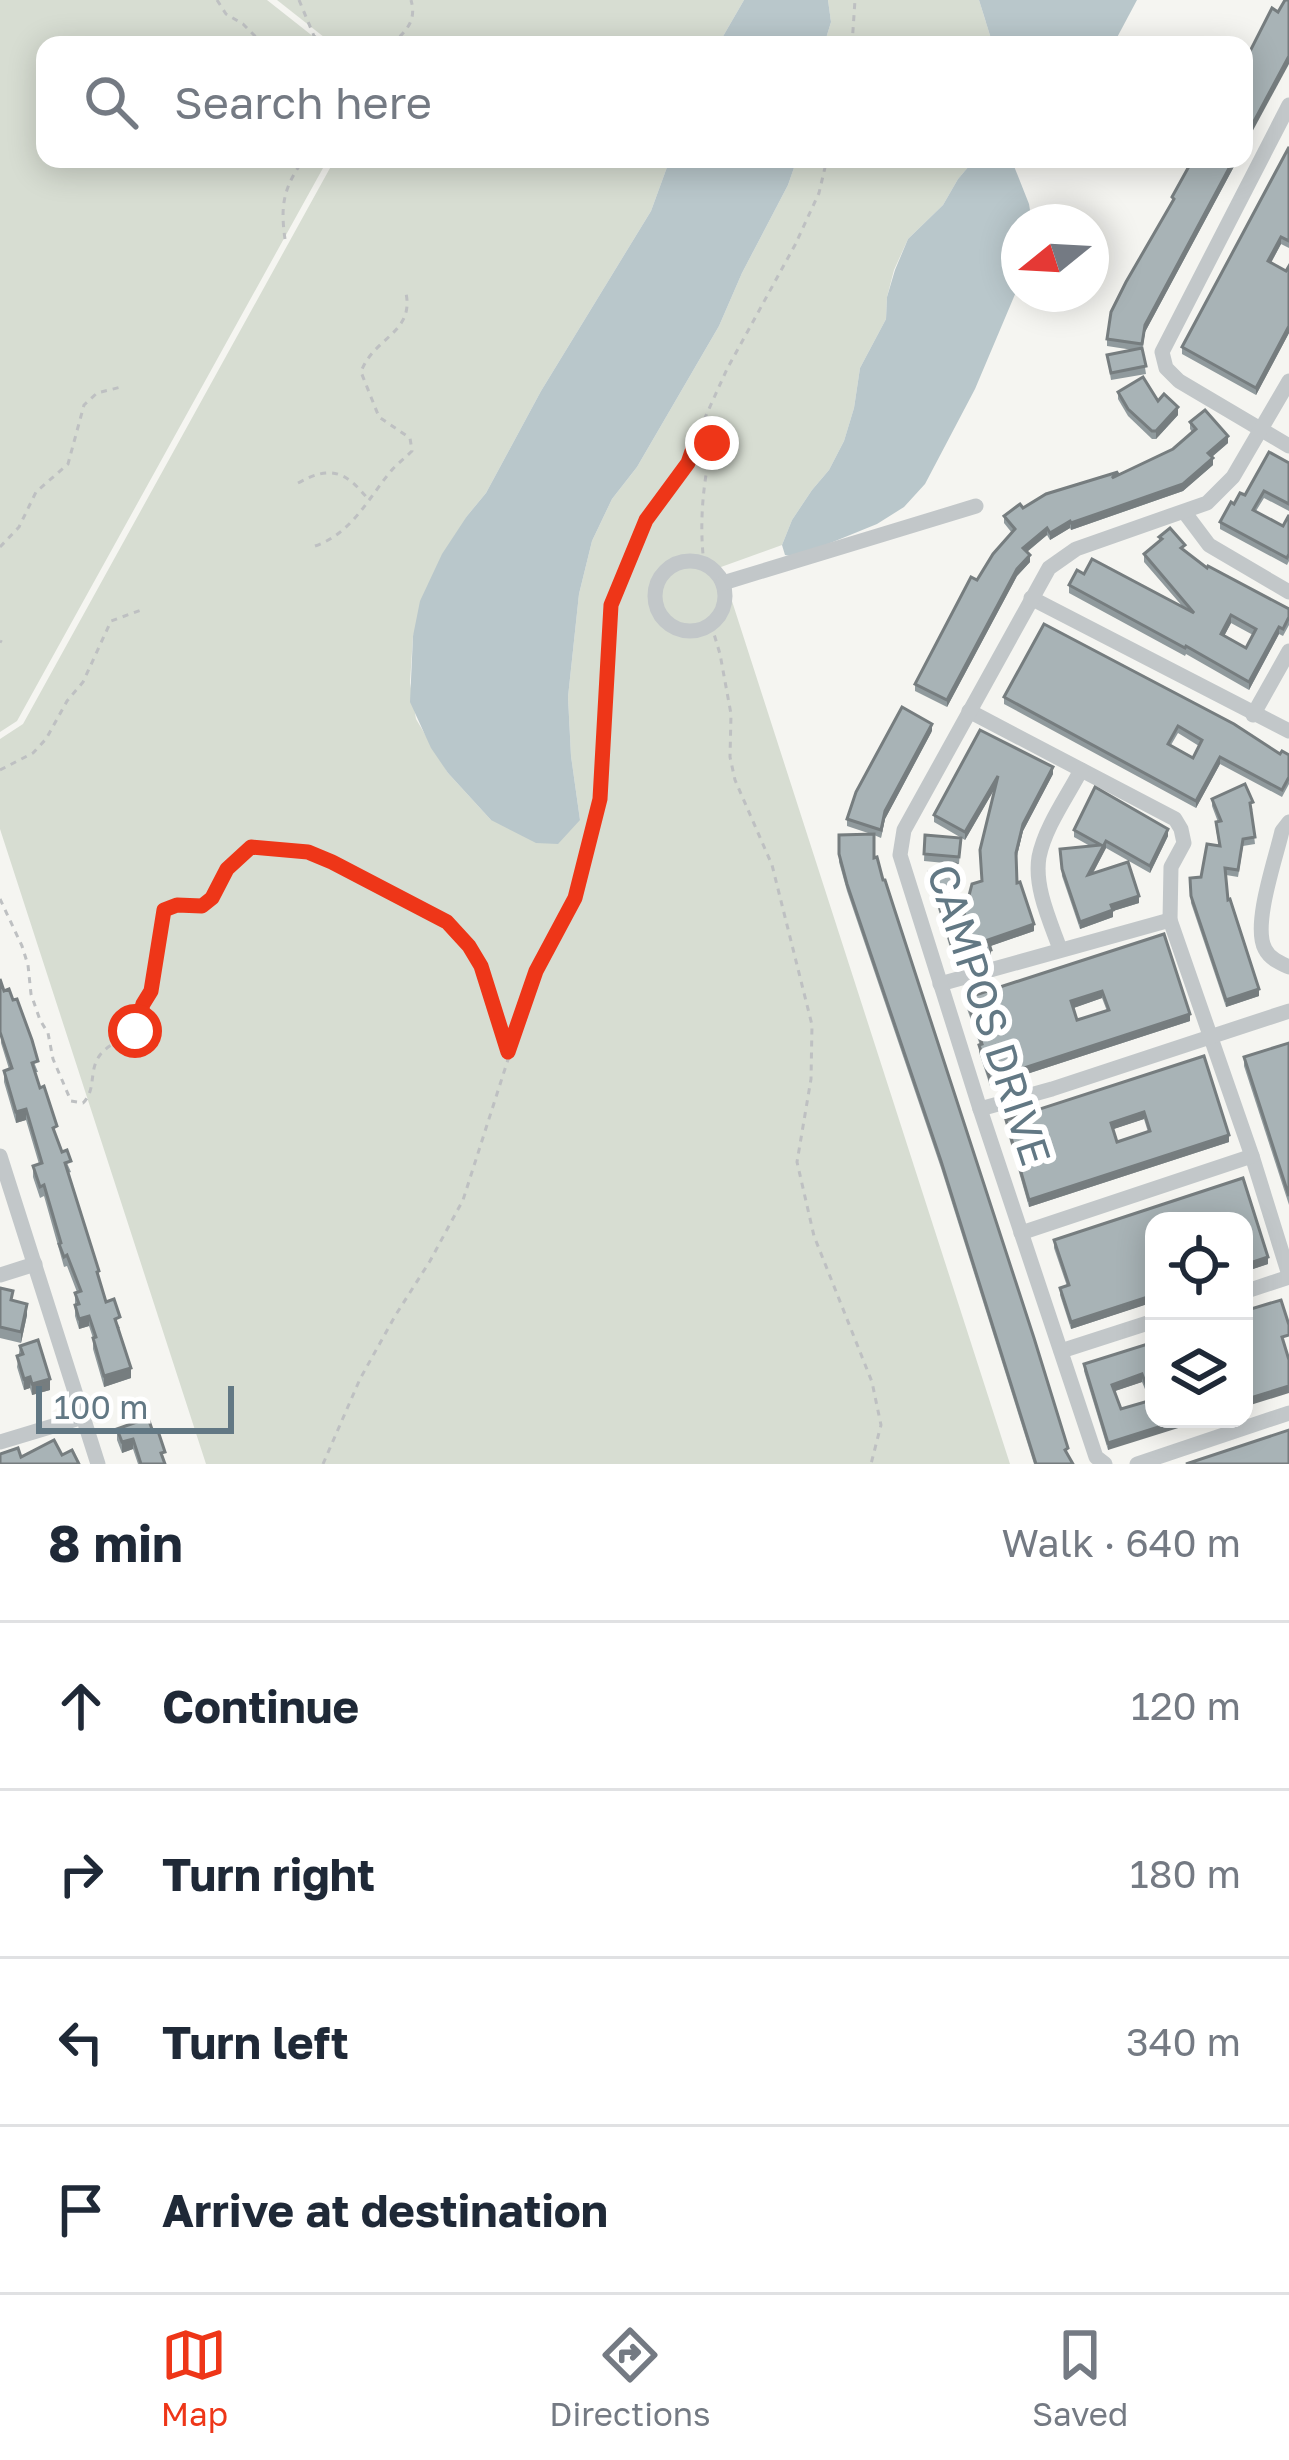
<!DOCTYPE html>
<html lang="en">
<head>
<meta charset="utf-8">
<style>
  :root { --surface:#fff; --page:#f2f2f3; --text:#1f2937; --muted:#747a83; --line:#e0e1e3; --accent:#ee3618 }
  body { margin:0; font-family:"Golos Text",sans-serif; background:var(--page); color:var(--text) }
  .controls { position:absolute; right:36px; bottom:36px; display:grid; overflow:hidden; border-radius:24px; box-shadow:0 6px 30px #0003 }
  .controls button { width:108px; height:108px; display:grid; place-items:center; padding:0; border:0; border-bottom:3px solid var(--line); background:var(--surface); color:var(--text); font:60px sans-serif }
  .compass { position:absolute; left:1001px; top:204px; width:108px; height:108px; border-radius:50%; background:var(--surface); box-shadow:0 6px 30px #0003; rotate:252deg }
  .scale { position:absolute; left:36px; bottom:30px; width:198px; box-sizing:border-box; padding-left:12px; border:6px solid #627884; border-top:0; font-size:33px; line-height:42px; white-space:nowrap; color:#627884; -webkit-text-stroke:9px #fff; paint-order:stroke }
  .stop { position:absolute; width:36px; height:36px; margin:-27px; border:9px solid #ee3618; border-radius:50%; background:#fff }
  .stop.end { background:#ee3618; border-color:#fff; box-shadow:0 3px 12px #0008 }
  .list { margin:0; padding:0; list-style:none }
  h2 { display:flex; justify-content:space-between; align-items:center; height:156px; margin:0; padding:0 48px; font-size:51px }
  h2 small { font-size:39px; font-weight:400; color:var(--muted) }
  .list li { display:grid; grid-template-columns:78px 1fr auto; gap:36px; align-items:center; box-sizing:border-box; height:168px; padding:0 48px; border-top:3px solid var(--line) }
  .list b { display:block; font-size:45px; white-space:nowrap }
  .list em { font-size:39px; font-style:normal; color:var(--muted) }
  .icon { flex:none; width:66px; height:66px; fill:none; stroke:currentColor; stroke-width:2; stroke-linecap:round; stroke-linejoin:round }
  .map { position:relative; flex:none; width:1289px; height:1464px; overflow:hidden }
  .search { position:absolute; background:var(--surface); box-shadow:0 6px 30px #0003; left:36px; right:36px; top:36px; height:132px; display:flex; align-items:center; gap:30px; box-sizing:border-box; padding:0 42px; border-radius:24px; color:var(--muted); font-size:45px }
  .sheet { height:828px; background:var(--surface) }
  nav { display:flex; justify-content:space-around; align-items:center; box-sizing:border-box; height:168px; border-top:3px solid var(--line); background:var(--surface); font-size:33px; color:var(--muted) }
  nav a { display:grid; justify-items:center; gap:6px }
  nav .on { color:var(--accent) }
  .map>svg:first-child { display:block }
</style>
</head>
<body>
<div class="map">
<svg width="1289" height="1464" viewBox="0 0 1289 1464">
  <rect width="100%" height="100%" fill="#f5f5f1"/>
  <!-- green -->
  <g fill="#d7ddd2">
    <polygon points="0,0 267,0 324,45 45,45 45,159 328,159 17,721 0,732"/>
    <polygon points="277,0 744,0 718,45 334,45"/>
    <polygon points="828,0 979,0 993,45 824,45 831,22"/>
    <polygon points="335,159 670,159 651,211 541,391 486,493 467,516 413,636 410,683 416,719 448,773 491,820 580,820 571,756 568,697 579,594 592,541 612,499 637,467 719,326 742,273 788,185 797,159 975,159 958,179 943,205 908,239 894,270 887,297 886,319 860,368 854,408 844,441 829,470 812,490 792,520 782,545 721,567 1010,1464 206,1464 0,829 0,739 23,724"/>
  </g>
  <!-- water -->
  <g fill="#b9c7cb">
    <polygon points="744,0 828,0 831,22 824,45 718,45"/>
    <polygon points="979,0 1137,0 1113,45 993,45"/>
    <polygon points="670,159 797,159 788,185 742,273 719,326 637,467 612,499 592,541 579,594 568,697 571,756 580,820 558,844 536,843 491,820 448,773 431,748 410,702 413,636 420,601 442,554 467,516 486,493 541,391 651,211"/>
    <polygon points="975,159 1012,161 1029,204 1032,222 1019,222 1019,285 975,389 925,484 904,507 877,524 796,557 785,555 782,545 792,520 812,490 829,470 844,441 854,408 860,368 886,319 887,297 895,270 908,239 943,205 958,179"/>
  </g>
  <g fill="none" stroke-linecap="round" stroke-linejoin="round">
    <!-- path -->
    <g stroke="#bec0c2" stroke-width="3" stroke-dasharray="6 6" stroke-linecap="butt">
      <polyline points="217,0 226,14 243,24 264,45"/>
      <polyline points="299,0 314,36 325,45"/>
      <polyline points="371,45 388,39 395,40"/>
      <path d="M391,45C406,31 417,21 411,0"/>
      <polyline points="852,45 855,0"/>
      <path d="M285,239C280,204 284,187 304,159"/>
      <path d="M701,433L712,443C703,484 699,522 704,564"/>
      <path d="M298,483C331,465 345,471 368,499"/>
      <path d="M315,546C352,533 367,500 391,471C397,464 405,458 412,451L410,438L379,417L361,372C374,336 417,333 405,289"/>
      <polyline points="0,547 19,527 36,492 68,464 84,405 97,393 121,387"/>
      <polyline points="711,624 720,654 731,714 730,757 735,780 772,865 812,1025 811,1079 797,1162 814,1236 872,1382 881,1425 871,1464"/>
      <polyline points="0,641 2,642"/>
      <polyline points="0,770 33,753 46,739 67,701 83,682 111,621 144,609"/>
      <path d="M0,899L22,946L28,965L31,994L40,1020L48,1033L53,1059L71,1101L83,1103C97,1089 88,1071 100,1055C109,1043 124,1040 135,1031L143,1003L151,991L165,910L177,906H202L212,898L227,869L251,847L308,852L447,922L469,947L481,966L507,1050"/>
      <polyline points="323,1464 360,1379 395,1316 430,1261 463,1200 536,972 575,898 600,799 611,605 630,554 646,520 688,463 699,431 727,369 795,245 819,193 827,159"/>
    </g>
    <!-- minor -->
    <g stroke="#c2c7c9" stroke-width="15">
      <polyline points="1289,105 1162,352 1166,368 1179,381 1289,446"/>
      <polyline points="1185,513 1209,545 1289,592"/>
      <circle cx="690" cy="596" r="35"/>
      <polyline points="723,583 976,506"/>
      <polyline points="1031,598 1289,731"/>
      <polyline points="969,711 1175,819 1181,829 1184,843 1171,867 1170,920 1252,1156 1289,1275"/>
      <polyline points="1253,715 1289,651"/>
      <path d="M1289,822L1282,831C1276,858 1252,925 1265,949C1270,959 1280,963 1289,967"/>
      <path d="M1060,949C1050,921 1034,887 1039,857C1045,827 1067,797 1081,770"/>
      <polyline points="940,984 1170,920"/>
      <polyline points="980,1109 1052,1089 1289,1011"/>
      <polyline points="0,1156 98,1464"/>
      <polyline points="1021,1233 1252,1156"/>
      <polyline points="0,1275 35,1264"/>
      <polyline points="1244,1292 1289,1277"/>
      <polyline points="1061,1351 1154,1321"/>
      <polyline points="0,1442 83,1417"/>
      <polyline points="1105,1464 1096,1457 980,1109 900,855 904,830 1049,568 1076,549 1207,503 1233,477 1289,381"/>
      <polyline points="1137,1464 1289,1413"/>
    </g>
  </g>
  <!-- wall -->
  <g fill="#909a9d" fill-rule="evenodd">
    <polygon points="1289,147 1289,248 1281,244 1271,263 1286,271 1289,266 1289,333 1256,395 1182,354 1182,347"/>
    <polygon points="1193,159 1238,159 1145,332 1142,348 1146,374 1111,380 1107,355 1133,350 1107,346 1107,339 1172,202 1172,197"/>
    <polygon points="1118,392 1158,401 1178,415 1156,439 1152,439 1128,416 1118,399"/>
    <polygon points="1190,422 1228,443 1212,457 1213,465 1183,491 1071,530 1070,528 1050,540 1047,535 1027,552 1030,562 1017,576 947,707 915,691 915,684 977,580 1012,533 1004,523 1004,516 1023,508 1118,475 1173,449 1192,432 1190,429"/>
    <polygon points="1289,463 1289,511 1264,498 1256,511 1283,526 1289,515 1289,561 1287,565 1220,529 1220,522 1234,504"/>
    <path d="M1159,537L1185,551L1207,568L1289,609V625L1283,636L1279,634L1249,690L1186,654L1185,656L1069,593V585L1084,574L1183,607L1144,562V554L1159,541ZM1231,623L1253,635L1246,648L1224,636Z"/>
    <path d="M1044,624L1280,754L1289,755V784L1282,797L1220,764L1196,808L1004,704V697ZM1178,733L1199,746L1193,758L1171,745Z"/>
    <polygon points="980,730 1053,774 1023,831 1016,859 1017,883 1034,931 990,946 991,957 956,967 929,879 929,872 955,864 924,861 925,835 961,838 959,864 956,864 955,917 963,919 981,881 995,788 965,840 934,822 934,815"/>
    <polygon points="932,731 885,819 881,838 874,835 874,858 1068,1456 1073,1464 1034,1464 941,1168 847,891 839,862 839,835 871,834 847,826 847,819"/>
    <polygon points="1212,799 1253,809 1251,810 1255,844 1243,846 1238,877 1226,875 1228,900 1259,996 1226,1007 1191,903 1190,885 1201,877 1219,846 1216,829 1216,822 1218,822 1212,806"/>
    <polygon points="1074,830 1168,836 1150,873 1106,848 1093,873 1139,903 1113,911 1113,917 1080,929 1062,876 1060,849 1090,846 1074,837"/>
    <path d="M1164,934L1190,1021L990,1086L979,1052L980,1045L966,1006V998ZM1102,998L1107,1011L1077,1020L1073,1008Z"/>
    <polygon points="0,979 38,1072 35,1072 56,1138 71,1172 68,1173 106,1302 120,1328 118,1329 131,1378 104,1387 93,1349 93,1338 89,1326 79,1329 75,1316 75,1293 77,1292 67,1266 64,1267 44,1196 40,1198 33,1177 33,1166 39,1164 26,1120 16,1123 4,1082 4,1071 9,1069 1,1043"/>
    <polygon points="1289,1043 1289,1205 1244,1066 1244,1057"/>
    <path d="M1204,1056L1229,1142L1029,1207L1006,1127V1120ZM1144,1119L1148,1132L1117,1142L1113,1129Z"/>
    <polygon points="1054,1240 1268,1264 1071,1329 1060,1295 1060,1288 1067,1286 1054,1248"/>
    <polygon points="0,1288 27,1315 21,1343 0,1338"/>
    <path d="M1154,1342V1419L1108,1450L1084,1371V1364ZM1142,1382L1150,1401L1121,1409L1115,1391Z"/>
    <polygon points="20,1346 50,1390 32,1395 30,1388 24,1390 17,1367"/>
    <polygon points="117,1429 165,1464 138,1464 133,1449 122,1453 117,1440"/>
  </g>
  <!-- shaded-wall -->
  <g fill="#767d7f">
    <polygon points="1289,56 1289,64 1244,147 1244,140"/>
    <polygon points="1234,159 1238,159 1145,332 1142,352 1145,325"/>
    <polygon points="1281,237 1281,244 1268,268 1268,261"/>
    <polygon points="1289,326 1289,333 1256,395 1256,388"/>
    <polygon points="1178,407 1178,415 1156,439 1156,431"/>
    <polygon points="1228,436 1228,443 1208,460 1208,453"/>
    <polygon points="1213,458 1213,465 1183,491 1071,530 1071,523"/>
    <polygon points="1070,521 1070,528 1050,540 1050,533"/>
    <polygon points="1047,528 1047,535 1023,555 1023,548"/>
    <polygon points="1030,555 1030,562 1017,576 947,707 947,700 1017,569"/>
    <polygon points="1231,615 1231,623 1221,642 1221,634"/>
    <polygon points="1279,627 1279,634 1249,690 1249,682"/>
    <polygon points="932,724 932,731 885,819 881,838 885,811"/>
    <polygon points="1220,757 1220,764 1196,808 1196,801"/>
    <polygon points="1053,767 1053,774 1023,831 1016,860 1023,824"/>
    <polygon points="998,776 998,783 965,840 965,832"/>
    <polygon points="1168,829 1168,836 1150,873 1150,866"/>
    <polygon points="1106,841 1106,848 1088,882 1088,875"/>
    <polygon points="1139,896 1139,903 1113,911 1113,917 1080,929 1080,922 1111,905"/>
    <polygon points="1034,924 1034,931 988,947 988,940"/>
    <polygon points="991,950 991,957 956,967 956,960"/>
    <polygon points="1259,989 1259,996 1226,1007 1226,1000"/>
    <polygon points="1102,991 1102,998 1071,1009 1071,1001"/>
    <polygon points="1190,1014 1190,1021 990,1086 990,1079"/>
    <polygon points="26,1109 26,1120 16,1123 16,1112"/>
    <polygon points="1144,1112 1144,1119 1111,1130 1111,1123"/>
    <polygon points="1229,1135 1229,1142 1029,1207 1029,1200"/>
    <polygon points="1268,1257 1268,1264 1244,1272 1244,1265"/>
    <polygon points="1154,1295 1154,1302 1071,1329 1071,1322"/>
    <polygon points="27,1304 27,1315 21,1343 21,1332"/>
    <polygon points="89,1316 89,1326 79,1329 79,1319"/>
    <polygon points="131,1368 131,1378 104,1387 104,1376"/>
    <polygon points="1142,1374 1142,1382 1112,1392 1112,1385"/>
    <polygon points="30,1377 30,1388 24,1390 24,1379"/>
    <polygon points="50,1379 50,1390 32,1395 32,1384"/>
    <polygon points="1289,1386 1289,1393 1244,1407 1244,1400"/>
    <polygon points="1184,1419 1207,1419 1108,1450 1108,1443"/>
    <polygon points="133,1439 133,1449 122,1453 122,1442"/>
  </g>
  <!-- building -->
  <g fill="#a8b3b6" stroke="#767d7f" stroke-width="3" fill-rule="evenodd">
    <polygon points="1285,0 1289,0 1289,56 1244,140 1244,63 1272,8 1278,12"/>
    <polygon points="1289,147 1289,241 1281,237 1268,261 1286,271 1289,266 1289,326 1256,388 1182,347"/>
    <polygon points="1193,159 1234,159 1145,325 1142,344 1107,339 1111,312 1126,282 1174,199 1172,197"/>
    <polygon points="1142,348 1146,366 1111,373 1107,355"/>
    <polygon points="1143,377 1158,401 1164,394 1178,407 1156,431 1152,431 1128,409 1118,392"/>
    <polygon points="1205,410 1228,436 1208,453 1213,458 1183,484 1071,523 1070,521 1050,533 1047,528 1023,548 1030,555 1017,569 947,700 915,684 971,577 977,580 993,554 1015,529 1004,516 1020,504 1023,508 1046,494 1118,472 1112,478 1173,449 1196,429 1190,422"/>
    <polygon points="1269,452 1289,463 1289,504 1264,491 1253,510 1283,526 1289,515 1289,554 1287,558 1220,522 1231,502 1234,504 1240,493 1245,495"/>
    <path d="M1170,528L1185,545L1181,548L1207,568L1208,566L1289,609V617L1283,629L1279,627L1249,682L1186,646L1185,648L1069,585L1077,570L1084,574L1092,559L1194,613L1144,554L1162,539L1159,537ZM1231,615L1256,629L1246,648L1221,634Z"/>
    <path d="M1044,624L1234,724L1280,754L1282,751L1289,755V777L1282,790L1220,757L1196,801L1004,697ZM1178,726L1202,740L1193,758L1168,744Z"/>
    <polygon points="902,707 932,724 885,811 881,830 847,819 856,792"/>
    <polygon points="980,730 1053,767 1023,824 1016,853 1017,883 1020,882 1034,924 988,940 991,950 956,960 929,872 956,864 958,870 954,917 963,919 972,884 982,881 980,850 998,776 965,832 934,815"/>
    <polygon points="1245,784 1253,802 1250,803 1255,837 1243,839 1238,870 1225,868 1228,900 1230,899 1259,989 1226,1000 1191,896 1190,878 1201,877 1207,844 1220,846 1216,822 1221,821 1212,799"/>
    <polygon points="1095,787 1168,829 1150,866 1106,841 1088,875 1128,862 1139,896 1111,905 1113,910 1080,922 1062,869 1060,849 1101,845 1074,830"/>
    <polygon points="874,834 874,858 877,857 883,880 885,880 894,908 1034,1338 1068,1448 1065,1450 1073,1464 1036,1464 941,1161 847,884 839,854 839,835"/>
    <polygon points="925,835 961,838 959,857 924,854"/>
    <path d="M1164,934L1190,1014L990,1079L979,1045L982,1044L966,998ZM1102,991L1109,1010L1077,1020L1071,1001Z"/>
    <polygon points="0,979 4,991 9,989 13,1000 17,999 32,1040 38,1061 32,1063 40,1088 44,1086 57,1126 53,1128 62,1152 67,1150 71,1161 65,1163 99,1271 97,1272 106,1302 114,1299 120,1317 115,1319 131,1368 104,1376 93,1338 96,1337 89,1316 79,1319 75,1305 79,1304 75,1293 81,1291 67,1255 64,1257 59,1244 61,1243 44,1185 40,1187 33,1166 42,1163 26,1109 16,1112 4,1071 12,1068 0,1032"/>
    <polygon points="1289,1043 1289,1196 1244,1057"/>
    <path d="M1204,1056L1229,1135L1029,1200L1006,1120ZM1144,1112L1150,1131L1117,1142L1111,1123Z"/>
    <polygon points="1243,1178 1268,1257 1244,1265 1244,1221 1154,1221 1154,1295 1071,1322 1060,1288 1069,1285 1054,1240"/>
    <polygon points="0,1288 13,1291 11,1300 27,1304 21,1332 0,1327"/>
    <polygon points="1281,1300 1289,1325 1289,1335 1282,1337 1289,1360 1289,1386 1244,1400 1244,1371 1247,1370 1244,1362 1244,1311"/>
    <polygon points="38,1340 50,1379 32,1384 30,1377 24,1379 17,1356 23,1354 20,1346"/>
    <path d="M1154,1342V1419H1184L1108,1443L1084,1364ZM1142,1374L1152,1400L1121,1409L1112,1385Z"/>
    <polygon points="148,1418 153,1432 158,1431 165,1452 161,1453 165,1464 141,1464 133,1439 122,1442 117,1429"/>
    <polygon points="1289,1430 1289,1464 1186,1464"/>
    <polygon points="54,1440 62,1455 72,1450 79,1464 0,1464 0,1454 18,1448 21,1457"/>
  </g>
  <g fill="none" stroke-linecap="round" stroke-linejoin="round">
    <!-- route -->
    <polyline stroke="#ee3618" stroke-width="15" points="135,1031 143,1004 151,991 164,910 177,905 202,906 212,898 227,869 251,847 308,852 332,862 447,922 469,946 481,966 508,1052 536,971 575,898 600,799 611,605 646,520 688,463 699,431 712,443"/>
  </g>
  <g text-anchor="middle" stroke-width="12" stroke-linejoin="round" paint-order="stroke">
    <!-- street labels -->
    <g font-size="42" fill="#627884" stroke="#fff">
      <text transform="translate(989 1015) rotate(72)" y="15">CAMPOS DRIVE</text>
    </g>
  </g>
</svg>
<div class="controls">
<button><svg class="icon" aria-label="locate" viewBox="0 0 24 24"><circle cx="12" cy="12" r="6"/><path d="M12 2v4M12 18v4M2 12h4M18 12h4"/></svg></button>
<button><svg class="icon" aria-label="layers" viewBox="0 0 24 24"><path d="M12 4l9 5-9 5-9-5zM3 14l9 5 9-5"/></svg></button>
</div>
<svg class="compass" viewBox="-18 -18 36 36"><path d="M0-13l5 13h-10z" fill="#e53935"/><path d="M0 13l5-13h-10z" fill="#747a83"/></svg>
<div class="scale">100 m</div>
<div class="stop" style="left:135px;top:1031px"></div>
<div class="stop end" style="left:712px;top:443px"></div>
<div class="search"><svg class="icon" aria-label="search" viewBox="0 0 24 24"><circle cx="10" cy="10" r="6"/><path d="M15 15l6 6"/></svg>Search here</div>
</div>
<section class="sheet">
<h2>8 min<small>Walk · 640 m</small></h2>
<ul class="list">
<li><svg class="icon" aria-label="ahead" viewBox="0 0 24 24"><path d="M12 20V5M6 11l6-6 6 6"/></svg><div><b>Continue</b></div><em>120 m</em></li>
<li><svg class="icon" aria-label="right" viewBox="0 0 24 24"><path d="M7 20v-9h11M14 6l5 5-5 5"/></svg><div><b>Turn right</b></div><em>180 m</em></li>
<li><svg class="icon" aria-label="left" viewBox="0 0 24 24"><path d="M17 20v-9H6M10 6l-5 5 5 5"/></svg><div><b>Turn left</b></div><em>340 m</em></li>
<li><svg class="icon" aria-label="arrive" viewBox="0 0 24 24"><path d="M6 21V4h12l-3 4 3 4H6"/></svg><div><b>Arrive at destination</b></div></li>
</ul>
</section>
<nav>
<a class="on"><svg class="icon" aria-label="map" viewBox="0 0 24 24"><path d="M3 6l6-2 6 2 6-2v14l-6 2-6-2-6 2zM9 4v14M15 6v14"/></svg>Map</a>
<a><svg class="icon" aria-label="directions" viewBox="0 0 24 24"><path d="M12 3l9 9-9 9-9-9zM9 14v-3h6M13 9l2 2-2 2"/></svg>Directions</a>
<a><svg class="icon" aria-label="saved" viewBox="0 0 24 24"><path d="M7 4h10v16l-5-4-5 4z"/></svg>Saved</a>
</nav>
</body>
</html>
